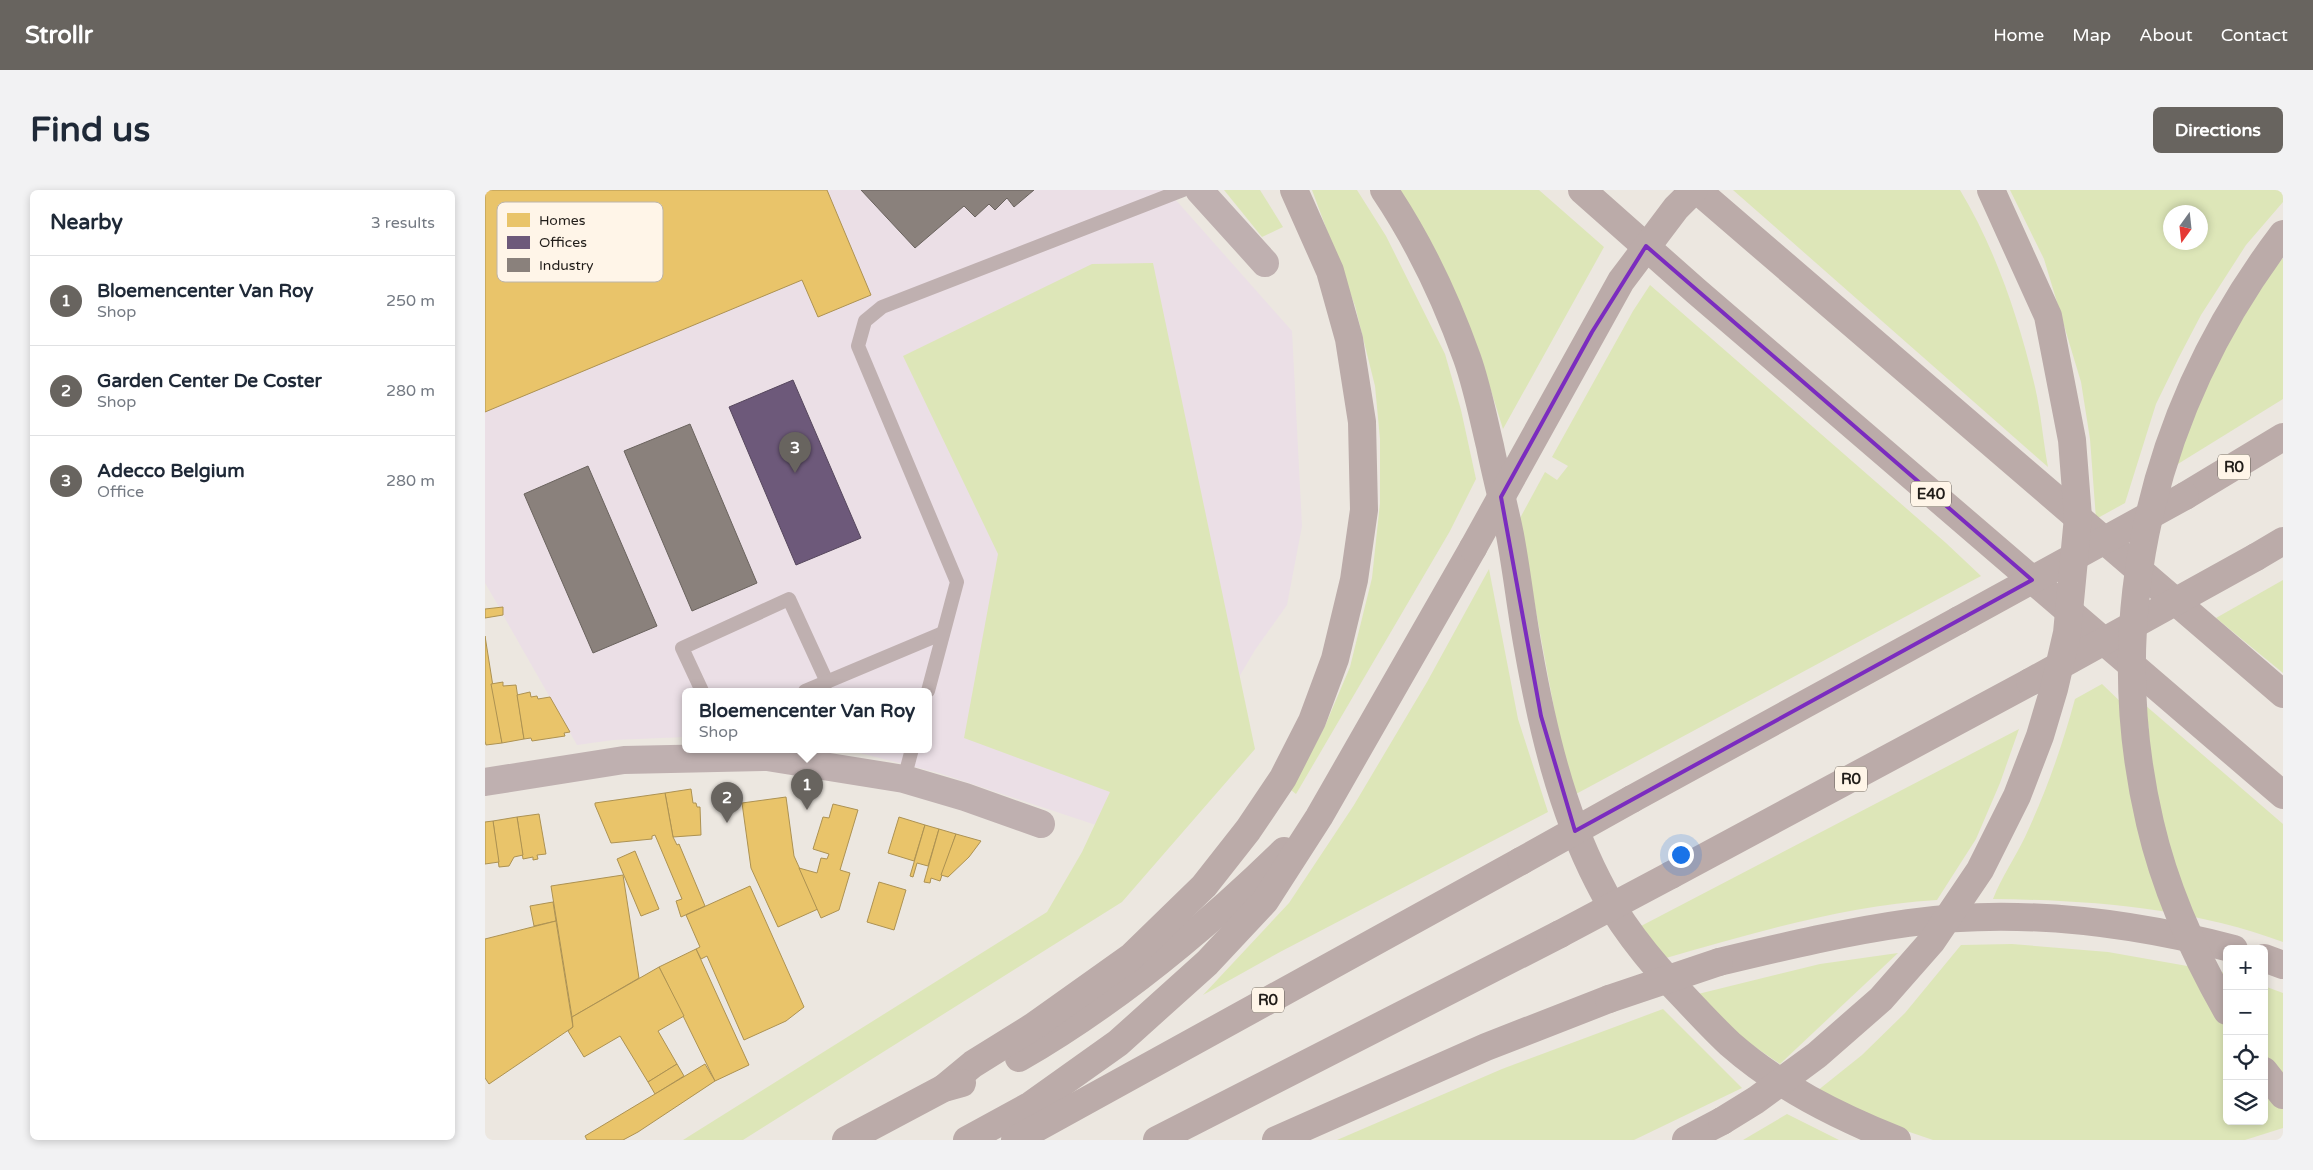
<!DOCTYPE html>
<html lang="en">
<head>
<meta charset="utf-8">
<style>
  :root { --surface:#fff; --page:#f2f2f3; --text:#1f2937; --muted:#747a83; --line:#e0e1e3; --accent:#68645f }
  body { margin:0; font-family:"Varela Round",sans-serif; background:var(--page); color:var(--text) }
  .controls { position:absolute; right:15px; bottom:15px; display:grid; overflow:hidden; border-radius:8px; box-shadow:0 2px 8px #0003 }
  .controls button { width:45px; height:45px; display:grid; place-items:center; padding:0; border:0; border-bottom:1px solid var(--line); background:var(--surface); color:var(--text); font:25px sans-serif }
  .compass { position:absolute; left:1678px; top:15px; width:45px; height:45px; border-radius:50%; background:var(--surface); box-shadow:0 2px 8px #0003; rotate:195deg }
  .you { position:absolute; left:1195px; top:664px; width:18px; height:18px; margin:-12px; border:4px solid #fff; border-radius:50%; background:#1a73e8; box-shadow:0 0 0 8px #1a73e833 }
  .badge { display:grid; place-items:center; width:32px; height:32px; border-radius:50%; background:var(--accent); color:#fff; font-size:16px; font-weight:700 }
  .pin { position:absolute; translate:-50% -41px; filter:drop-shadow(0 1px 2px #0008) }
  .pin::after { content:''; position:absolute; top:26px; width:18px; height:15px; background:inherit; clip-path:polygon(0 0,100% 0,50% 100%) }
  .popup { position:absolute; left:197px; top:498px; width:250px; height:65px; box-sizing:border-box; display:grid; place-content:center; border-radius:8px; background:var(--surface); filter:drop-shadow(0 1px 4px #0005); font-size:16px; white-space:nowrap; color:var(--muted) }
  .popup b { font-size:19px; color:var(--text) }
  .popup::after { content:''; position:absolute; left:50%; top:100%; margin-left:-10px; border:10px solid transparent; border-top-color:var(--surface) }
  .list { margin:0; padding:0; list-style:none }
  h2 { display:flex; justify-content:space-between; align-items:center; height:65px; margin:0; padding:0 20px; font-size:21px }
  h2 small { font-size:16px; font-weight:400; color:var(--muted) }
  .list li { display:grid; grid-template-columns:32px 1fr auto; gap:15px; align-items:center; box-sizing:border-box; height:90px; padding:0 20px; border-top:1px solid var(--line) }
  .list b { display:block; font-size:19px; white-space:nowrap }
  .list p { margin:0; font-size:16px; white-space:nowrap; color:var(--muted) }
  .list em { font-size:16px; font-style:normal; color:var(--muted) }
  .icon { flex:none; width:28px; height:28px; fill:none; stroke:currentColor; stroke-width:2; stroke-linecap:round; stroke-linejoin:round }
  .map { position:relative; flex:none; width:1798px; height:950px; overflow:hidden; border-radius:8px }
  header { display:flex; align-items:center; gap:30px; box-sizing:border-box; height:70px; padding:0 25px; background:var(--accent); color:#fff }
  header strong { font-size:24px }
  nav { display:flex; gap:28px; margin-inline-start:auto; font-size:18px }
  .intro { display:flex; align-items:center; justify-content:space-between; box-sizing:border-box; height:120px; padding:0 30px }
  h1 { margin:0; font-size:35px }
  .button { padding:12px 22px; border-radius:8px; background:var(--accent); color:#fff; font-size:18px; font-weight:700 }
  main { display:flex; gap:30px; padding:0 30px }
  aside { flex:1; background:var(--surface); border-radius:8px; box-shadow:0 2px 8px #0003 }
  .map>svg:first-child { display:block }
</style>
</head>
<body>
<header>
<strong>Strollr</strong>
<nav><a>Home</a><a>Map</a><a>About</a><a>Contact</a></nav>
</header>
<div class="intro"><h1>Find us</h1><a class="button">Directions</a></div>
<main>
<aside>
<h2>Nearby<small>3 results</small></h2>
<ul class="list">
<li><span class="badge">1</span><div><b>Bloemencenter Van Roy</b><p>Shop</p></div><em>250 m</em></li>
<li><span class="badge">2</span><div><b>Garden Center De Coster</b><p>Shop</p></div><em>280 m</em></li>
<li><span class="badge">3</span><div><b>Adecco Belgium</b><p>Office</p></div><em>280 m</em></li>
</ul>
</aside>
<div class="map">
<svg width="1798" height="950" viewBox="0 0 1798 950">
  <rect width="100%" height="100%" fill="#ece7e0"/>
  <!-- industrial -->
  <polygon fill="#ebdfe6" points="0,0 682,0 807,141 817,336 802,415 770,460 715,553 641,645 454,583 359,559 443,559 443,501 201,501 201,547 128,550 92,555 18,425 18,417 14,417 0,393"/>
  <!-- green -->
  <g fill="#dde6b8" fill-rule="evenodd">
    <polygon points="739,0 775,0 798,37 777,47"/>
    <polygon points="827,0 872,0 901,46 960,164 976,220 991,289 965,341 811,604 806,600 840,536 865,477 887,388 895,313 895,249 890,196 870,116"/>
    <polygon points="911,0 1054,0 1119,57 1018,239 992,156"/>
    <path d="M1248,0H1475C1511,60 1534,129 1550,197C1556,223 1558,250 1563,277Z"/>
    <path d="M1525,0H1798V12L1761,55L1716,125L1693,169L1671,214L1640,313L1611,329L1605,249L1596,192L1559,69ZM1686,22H1716V52H1686Z"/>
    <path d="M1798,68V209L1688,277C1717,204 1747,128 1798,68Z"/>
    <polygon points="668,73 770,559 637,712 258,950 198,950 562,722 597,662 625,602 479,548 513,364 418,166 607,74"/>
    <polygon points="1165,95 1461,353 1496,386 1091,604 1074,545 1034,330 1060,282 1072,290 1083,276 1067,267 1148,121"/>
    <polygon points="1004,379 1033,529 1063,622 795,762 718,805 804,713 869,615 942,492"/>
    <polygon points="1798,390 1798,483 1731,428"/>
    <path d="M1617,494L1664,539L1660,515L1798,634V752C1706,718 1606,710 1508,709C1516,688 1530,668 1540,647C1561,602 1577,557 1590,509Z"/>
    <path d="M1534,539L1515,593L1491,649L1452,710C1359,716 1271,742 1181,768L1156,736Z"/>
    <polygon points="1527,754 1623,762 1742,783 1742,931 1779,931 1779,796 1798,803 1798,938 1760,950 1448,950 1398,933 1332,901 1377,865 1420,823 1476,755"/>
    <polygon points="1413,763 1295,874 1261,851 1213,804 1335,774"/>
    <polygon points="1178,819 1257,898 1149,950 852,950 1017,879"/>
    <polygon points="1302,924 1354,950 1258,950"/>
  </g>
  <!-- homes -->
  <g fill="#e9c46a" stroke="#ad9252">
    <polygon points="0,0 342,0 386,105 333,127 317,90 0,222"/>
    <polygon points="18,417 18,425 0,428 0,419"/>
    <polygon points="0,446 17,553 1,555 0,551"/>
    <polygon points="18,492 18,496 31,495 39,549 17,553 6,494"/>
    <polygon points="45,502 46,507 52,506 53,509 65,507 85,542 79,543 80,546 47,551 46,548 39,549 32,505"/>
    <polygon points="206,599 208,613 211,613 212,617 215,617 216,645 188,647 180,603"/>
    <polygon points="180,603 188,647 192,655 194,654 220,716 196,727 191,711 197,709 170,645 167,646 167,649 126,653 110,615 110,613"/>
    <polygon points="301,607 309,666 333,719 293,737 266,678 257,613"/>
    <polygon points="348,614 373,620 355,680 365,683 354,720 336,728 314,678 332,683 336,668 342,669 344,664 328,659 338,627 344,628"/>
    <polygon points="54,624 61,664 52,665 53,669 48,670 48,667 38,669 32,627"/>
    <polygon points="32,627 38,665 29,667 24,676 14,677 8,631"/>
    <polygon points="414,627 440,635 429,671 403,663"/>
    <polygon points="8,631 14,672 0,674 0,632"/>
    <polygon points="440,635 454,639 443,676 432,673 428,687 425,686"/>
    <polygon points="454,639 471,644 455,691 446,688 445,693 439,692"/>
    <polygon points="471,644 496,651 484,667 463,687 456,685"/>
    <polygon points="150,661 174,719 156,726 132,669"/>
    <polygon points="138,685 154,788 87,827 66,696"/>
    <polygon points="394,692 421,700 409,740 382,732"/>
    <polygon points="265,696 319,817 301,831 259,850 222,766 216,769 211,759 215,757 201,725"/>
    <polygon points="68,712 71,731 49,736 45,716"/>
    <polygon points="71,731 88,837 4,894 0,888 0,749"/>
    <polygon points="211,759 264,875 230,891 174,777"/>
    <polygon points="174,777 199,826 173,841 192,874 163,892 135,846 99,867 83,841 88,837 87,827"/>
    <polygon points="192,874 199,886 170,904 163,892"/>
    <polygon points="220,874 230,891 153,942 138,950 102,950 100,946"/>
  </g>
  <!-- offices -->
  <polygon fill="#6d597a" stroke="#56475d" points="308,190 376,348 311,375 244,217"/>
  <!-- industry -->
  <g fill="#8a817c" stroke="#6a635e">
    <polygon points="376,0 549,0 529,17 522,8 510,20 504,14 490,27 479,16 430,58"/>
    <polygon points="205,234 272,393 207,421 139,261"/>
    <polygon points="103,276 172,436 108,463 39,304"/>
  </g>
  <g fill="none" stroke-linecap="round" stroke-linejoin="round">
    <!-- service -->
    <g stroke="#bfb0b0" stroke-width="14">
      <polyline points="217,501 197,458 304,409 342,492"/>
      <polyline points="320,501 458,443"/>
      <polyline points="443,501 472,392 373,156 380,131 397,117 698,0"/>
      <polyline points="419,589 427,559"/>
    </g>
    <!-- minor -->
    <g stroke="#bfb0b0" stroke-width="28">
      <polyline points="714,0 780,73"/>
      <polyline points="0,592 139,570 282,567 419,589 480,607 556,634"/>
    </g>
    <!-- motorway -->
    <g stroke="#bbaba9" stroke-width="28">
      <path d="M899,0C934,52 961,109 982,168C992,196 998,227 1005,256C1011,286 1019,315 1025,345C1032,382 1036,420 1043,458C1057,537 1076,619 1113,691C1135,736 1167,774 1201,809C1215,824 1230,840 1245,854C1294,897 1352,926 1412,950"/>
      <polyline points="1097,0 1211,101 1798,605"/>
      <polyline points="1212,0 1798,504"/>
      <polyline points="1700,306 1798,247"/>
      <polyline points="1771,367 1798,351"/>
      <polyline points="1147,609 1474,430"/>
      <polyline points="1186,685 1545,492"/>
      <polyline points="1779,768 1798,775"/>
      <path d="M1234,772C1297,757 1359,742 1423,733C1530,718 1645,732 1749,759"/>
      <path d="M534,868C631,812 719,739 799,661"/>
      <polyline points="1779,881 1798,905"/>
      <polyline points="459,898 488,874 549,836 646,767 719,696 763,640 798,588 827,531 850,469 869,390 879,320 877,232 864,149 845,81 809,0"/>
      <polyline points="361,950 459,898 477,893"/>
      <polyline points="482,950 546,915 633,853 722,773 780,711 834,627 988,358"/>
      <polyline points="530,950 1036,671"/>
      <polyline points="672,950 1075,744"/>
      <polyline points="791,950 1001,857 1124,809"/>
      <polyline points="1201,950 1237,931"/>
    </g>
    <!-- motorway-bridge -->
    <g stroke="#bbaba9" stroke-width="28">
      <polyline points="988,358 1136,91 1191,18 1209,0"/>
      <polyline points="1474,430 1700,306"/>
      <polyline points="1545,492 1771,367"/>
      <polyline points="1036,671 1147,609"/>
      <polyline points="1075,744 1186,685"/>
      <polyline points="1124,809 1234,772"/>
      <path d="M1742,821C1709,763 1680,698 1665,633C1616,423 1669,214 1798,44"/>
      <polyline points="1237,931 1271,910 1332,865 1396,809 1447,751 1495,680 1532,606 1555,546 1569,499 1582,443 1593,327 1587,250 1563,126 1506,0"/>
    </g>
  </g>
  <!-- marked area -->
  <path fill="none" stroke="#7b2cbf" stroke-width="4" stroke-linejoin="round" d="M1161,56L1547,390L1090,641L1056,526L1016,307L1107,142Z"/>
  <g text-anchor="middle" stroke-width="5" stroke-linejoin="round" paint-order="stroke">
    <!-- shield labels -->
    <g fill="#fff5e8" stroke="#645e57" stroke-width="1">
      <rect x="1733" y="264.5" width="32" height="25" rx="4"/>
      <rect x="1426" y="291.5" width="40" height="25" rx="4"/>
      <rect x="1350" y="576.5" width="32" height="25" rx="4"/>
      <rect x="767" y="797.5" width="32" height="25" rx="4"/>
    </g>
    <g font-size="15" font-weight="bold" fill="#211d19">
      <text x="1749" y="282">R0</text>
      <text x="1446" y="309">E40</text>
      <text x="1366" y="594">R0</text>
      <text x="783" y="815">R0</text>
    </g>
  </g>
  <!-- legend -->
  <rect x="12" y="12" width="166" height="80" rx="8" fill="#fff5e8" stroke="#bcb4aa" stroke-width="1"/>
  <rect x="22" y="23" width="23" height="14" fill="#e9c46a"/>
  <rect x="22" y="46" width="23" height="13" fill="#6d597a"/>
  <rect x="22" y="68" width="23" height="14" fill="#8a817c"/>
  <g font-size="14" fill="#211d19">
    <text x="54" y="35">Homes</text>
    <text x="54" y="57">Offices</text>
    <text x="54" y="80">Industry</text>
  </g>
</svg>
<div class="controls">
<button>+</button>
<button>−</button>
<button><svg class="icon" aria-label="locate" viewBox="0 0 24 24"><circle cx="12" cy="12" r="6"/><path d="M12 2v4M12 18v4M2 12h4M18 12h4"/></svg></button>
<button><svg class="icon" aria-label="layers" viewBox="0 0 24 24"><path d="M12 4l9 5-9 5-9-5zM3 14l9 5 9-5"/></svg></button>
</div>
<svg class="compass" viewBox="-18 -18 36 36"><path d="M0-13l5 13h-10z" fill="#e53935"/><path d="M0 13l5-13h-10z" fill="#747a83"/></svg>
<div class="you"></div>
<div class="pin badge" style="left:322px;top:620px">1</div>
<div class="popup"><b>Bloemencenter Van Roy</b>Shop</div>
<div class="pin badge" style="left:242px;top:633px">2</div>
<div class="pin badge" style="left:310px;top:283px">3</div>
</div>
</main>
</body>
</html>
